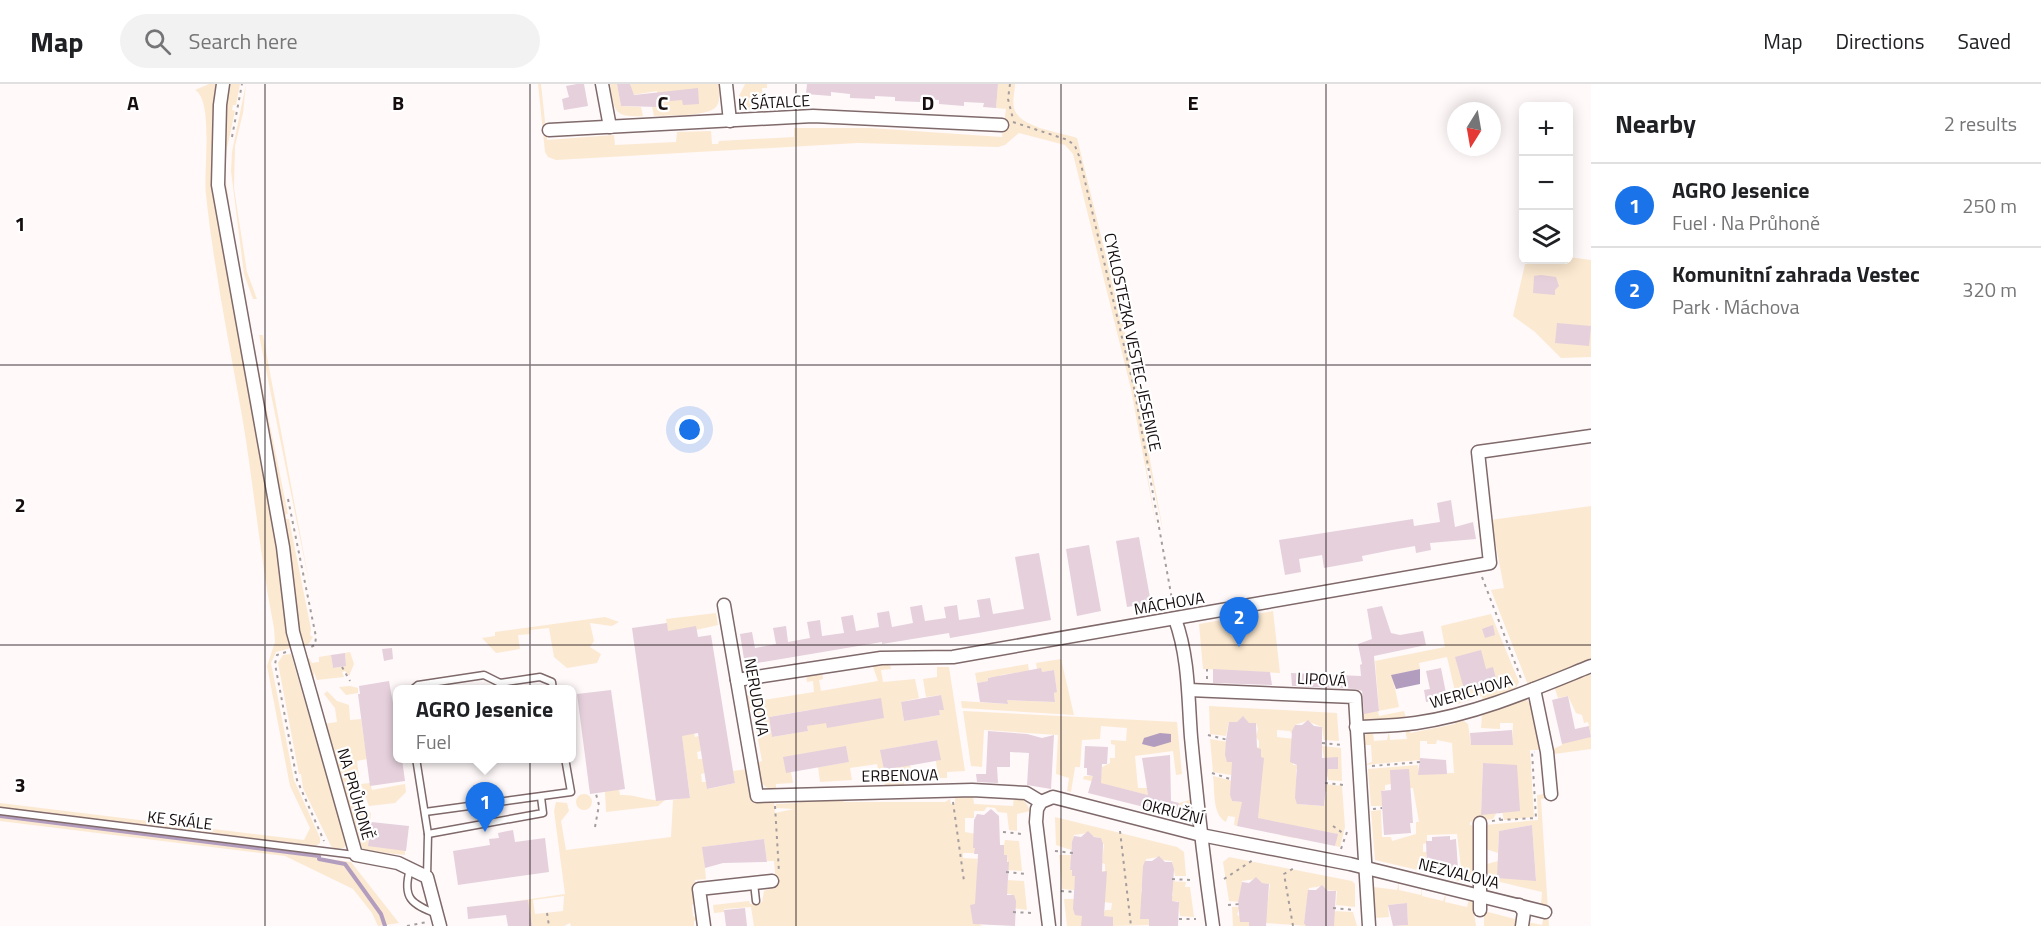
<!DOCTYPE html>
<html lang="en">
<head>
<meta charset="utf-8">
<style>
  :root { --surface:#fff; --page:#f2f2f2; --text:#202124; --muted:#757577; --line:#e0e0e0; --accent:#1a73e8 }
  body { margin:0; font-family:"Titillium Web",sans-serif; background:var(--page); color:var(--text) }
  .controls { position:absolute; right:18px; top:18px; display:grid; overflow:hidden; border-radius:9px; box-shadow:0 3px 15px #0003 }
  .controls button { width:54px; height:54px; display:grid; place-items:center; padding:0; border:0; border-bottom:2px solid var(--line); background:var(--surface); color:var(--text); font:30px sans-serif }
  .compass { position:absolute; left:1447px; top:18px; width:54px; height:54px; border-radius:50%; background:var(--surface); box-shadow:0 3px 15px #0003; rotate:191deg }
  .you { position:absolute; left:690px; top:346px; width:21px; height:21px; margin:-15px; border:4px solid #fff; border-radius:50%; background:#1a73e8; box-shadow:0 0 0 9px #1a73e833 }
  .badge { display:grid; place-items:center; width:39px; height:39px; border-radius:50%; background:var(--accent); color:#fff; font-size:20px; font-weight:700 }
  .pin { position:absolute; translate:-50% -50px; filter:drop-shadow(0 2px 3px #0008) }
  .pin::after { content:''; position:absolute; top:32px; width:21px; height:18px; background:inherit; clip-path:polygon(0 0,100% 0,50% 100%) }
  .popup { position:absolute; left:393px; top:601px; width:183px; height:78px; box-sizing:border-box; display:grid; place-content:center; border-radius:9px; background:var(--surface); filter:drop-shadow(0 2px 4px #0005); font-size:20px; white-space:nowrap; color:var(--muted) }
  .popup b { font-size:22px; color:var(--text) }
  .popup::after { content:''; position:absolute; left:50%; top:100%; margin-left:-12px; border:12px solid transparent; border-top-color:var(--surface) }
  .list { margin:0; padding:0; list-style:none }
  h2 { display:flex; justify-content:space-between; align-items:center; height:78px; margin:0; padding:0 24px; font-size:26px }
  h2 small { font-size:20px; font-weight:400; color:var(--muted) }
  .list li { display:grid; grid-template-columns:39px 1fr auto; gap:18px; align-items:center; box-sizing:border-box; height:84px; padding:0 24px; border-top:2px solid var(--line) }
  .list b { display:block; font-size:22px; white-space:nowrap }
  .list p { margin:0; font-size:20px; white-space:nowrap; color:var(--muted) }
  .list em { font-size:20px; font-style:normal; color:var(--muted) }
  .icon { flex:none; width:33px; height:33px; fill:none; stroke:currentColor; stroke-width:2; stroke-linecap:round; stroke-linejoin:round }
  .map { position:relative; flex:none; width:1591px; height:842px; overflow:hidden }
  header { display:flex; align-items:center; gap:36px; box-sizing:border-box; height:84px; padding:0 30px; background:var(--surface); border-bottom:2px solid var(--line) }
  header strong { font-size:28px }
  nav { display:flex; gap:33px; margin-inline-start:auto; font-size:21px }
  .search { width:420px; height:54px; background:var(--page); display:flex; align-items:center; gap:15px; box-sizing:border-box; padding:0 21px; border-radius:33px; color:var(--muted); font-size:22px }
  main { display:flex }
  aside { flex:1; background:var(--surface) }
  .map>svg:first-child { display:block }
</style>
</head>
<body>
<header>
<strong>Map</strong>
<div class="search"><svg class="icon" aria-label="search" viewBox="0 0 24 24"><circle cx="10" cy="10" r="6"/><path d="M15 15l6 6"/></svg>Search here</div>
<nav><a>Map</a><a>Directions</a><a>Saved</a></nav>
</header>
<main>
<div class="map">
<svg width="1591" height="842" viewBox="0 0 1591 842">
  <rect width="100%" height="100%" fill="#fff9fa"/>
  <!-- green -->
  <g fill="#fce9d1" fill-rule="evenodd">
    <path d="M209,0H219L216,24L229,194L275,441L291,564L276,568L271,579L294,696L320,754V759L316,762L0,723V719L304,756L310,744L290,702L267,582L275,558L274,544C260,474 254,402 242,332C229,258 214,186 206,111C203,89 214,16 195,6Z"/>
    <path d="M228,0H240L236,21H233L232,26L235,27L227,64L225,89L237,181C226,119 220,63 228,0Z"/>
    <polygon points="246,0 243,29 235,62 234,104 247,188 257,215 253,215 244,190 231,87 232,68"/>
    <path d="M538,0H541L547,56L614,51L615,61L676,58L677,48L711,47L712,60H718L719,57L794,53V44H870L1002,53L1006,25L996,24L998,0H1015C1015,7 1012,17 1014,24C1019,44 1060,48 1077,54L1132,278L1164,452L1149,382L1146,381L1158,453L1131,305L1073,70L1065,61L1019,49L1005,61L998,63L858,59L556,76L548,73L545,68Z"/>
    <path d="M610,0H617L621,22L641,23L643,32C613,34 614,26 610,0Z"/>
    <path d="M630,0H719C719,8 721,17 716,23C707,33 667,31 654,32L652,23L658,22L657,7L632,11Z"/>
    <polygon points="745,0 767,0 767,4 762,4 763,26 751,27 742,21 739,12"/>
    <polygon points="1569,173 1591,176 1591,273 1561,274 1535,248 1513,232 1526,176 1568,176"/>
    <polygon points="259,251 263,251 311,508"/>
    <polygon points="254,263 288,430 286,430 286,435 289,435 311,545 310,551 313,553 308,561 300,562 286,450 251,273"/>
    <polygon points="1591,422 1591,576 1528,601 1491,506 1504,504 1491,436"/>
    <polygon points="1273,527 1280,589 1203,585 1199,540"/>
    <path d="M716,529L718,541L696,546L693,645L695,653L699,652L701,667L697,668L698,675H703L705,689L701,690L702,698H706L708,705L735,699L733,687L748,685L752,717L774,716L775,729L794,725L776,724V720L799,719V716L844,714V718H945L950,715L951,720H955V712L973,711L974,720L1013,722L1014,712C1023,713 1027,719 1030,727L1017,730V747L1009,746L1007,729L998,728L995,724L987,723L984,727H974V734H965V748L976,750L973,763H976V769H963V774L980,775L977,776L979,795L976,803L980,841L983,842H754L751,823L724,825V828L714,829L713,821L749,817L750,820L762,818L764,807L776,802L774,777H767L764,755L703,763L706,795L695,796L696,818L692,821L693,832L698,835L694,837V842H571L570,839L564,842H523L515,817L496,820L565,810L554,727L556,718L567,719L569,727L561,737L566,766L671,753L673,716L690,713L666,535ZM564,812L563,827L535,830L533,816Z"/>
    <polygon points="1491,530 1519,598 1515,606 1483,617 1482,612 1458,620 1447,573 1419,579 1420,585 1392,591 1399,623 1378,627 1379,632 1404,627 1406,634 1369,638 1363,636 1361,630 1379,626 1375,577 1445,563 1441,542"/>
    <polygon points="605,533 619,538 612,542 590,539 594,557 590,563 601,570 597,579 567,584 554,573 549,544 530,546 530,550 518,551 520,565 496,569 482,554 495,552 495,548"/>
    <polygon points="350,568 354,580 349,592 345,587 342,588 344,593 317,596 314,588 314,595 306,576 309,574 312,579 319,578 319,573 331,571 333,584 346,582 345,569"/>
    <polygon points="291,570 346,760 344,764 335,765 331,762 303,704 301,690 299,690 278,579 283,571"/>
    <polygon points="1061,575 1074,631 962,624 961,617 1007,620 1007,616 1055,618 1054,609 1057,608 1054,586 1042,588 1037,585 1036,579"/>
    <path d="M872,580H890L891,585L881,586L883,598L915,595L919,614L901,618L904,637L940,631L939,626L943,625L941,611L926,613L923,595L937,593V583H949L965,687L947,688V694H938L936,677L940,676L937,656L881,666L884,686L910,681L912,695H904V702H885L884,695H880L877,680L850,684L852,696L820,698L818,683L849,678L846,663L791,688L793,699L776,700V706C760,705 759,693 756,679L762,677L752,624L747,625L746,614L750,605L762,600L763,605L749,607L751,618L814,608L813,597L807,598L806,591L822,588L823,595L819,596L821,607L878,597ZM809,626L811,641L807,642L808,647L772,653L769,633Z"/>
    <polygon points="1028,580 1029,587 1001,591 992,597 991,593 988,594 988,597 977,599 975,589"/>
    <polygon points="1591,588 1591,651 1588,638 1584,639 1582,631 1576,629 1568,612 1558,614 1555,605 1551,605"/>
    <polygon points="350,602 358,604 358,609 346,611 339,603"/>
    <polygon points="318,607 324,640 337,638 335,624 324,610 327,607 337,617 349,621 350,636 361,635 367,675 357,677 359,693 346,696 349,713 355,723 371,729 368,761 405,766 405,771 365,767 355,754 316,622"/>
    <polygon points="1521,615 1526,615 1531,620 1541,666 1530,666 1534,733 1504,736 1502,727 1517,682 1483,679 1481,730 1496,728 1496,730 1493,735 1470,738 1470,741 1476,742 1474,794 1464,795 1463,798 1448,794 1448,784 1461,784 1457,750 1427,751 1427,759 1423,760 1423,768 1427,768 1424,783 1442,783 1443,792 1375,776 1371,727 1381,726 1382,753 1391,753 1392,757 1416,750 1416,738 1419,738 1413,704 1410,704 1409,697 1385,701 1385,706 1381,707 1382,722 1371,722 1368,685 1418,681 1419,690 1454,689 1452,659 1437,656 1436,660 1427,660 1427,657 1420,657 1420,676 1364,681 1372,678 1371,661 1363,661 1364,651 1373,648 1374,657 1387,656 1389,647 1390,656 1407,655 1405,645 1409,645 1410,649 1455,640 1454,636 1460,634 1468,640 1471,661 1512,661 1513,639 1500,639 1500,645 1481,644 1482,630"/>
    <path d="M1209,622L1337,629L1339,657L1324,656L1322,643L1307,637L1295,641L1292,650L1290,647L1277,646V653L1294,655L1293,681H1299L1296,686L1297,720L1324,722L1327,708L1325,707V700L1342,702L1345,743L1340,763L1335,762L1337,750L1296,742L1294,754L1280,751L1282,739L1240,731L1237,742L1234,741L1235,733L1228,732L1226,738C1212,731 1215,706 1213,692L1233,697L1230,710L1232,717L1258,719C1261,698 1264,689 1255,664L1259,663V657L1256,653L1258,645L1256,639H1247L1245,634L1239,638H1229L1226,652L1210,650Z"/>
    <polygon points="963,627 1177,638 1182,690 1176,691 1173,667 1135,672 1138,704 1147,704 1148,711 1083,695 1084,692 1101,692 1102,683 1110,679 1110,674 1115,674 1115,661 1111,660 1111,656 1126,657 1127,644 1101,642 1100,655 1082,656 1080,683 1075,683 1071,708 1067,707 1069,694 1056,690 1058,651 984,646 982,683 971,682"/>
    <polygon points="1591,652 1591,665 1554,670 1553,665 1562,661 1562,659"/>
    <polygon points="1210,655 1228,658 1234,678 1231,691 1213,688"/>
    <polygon points="1322,662 1341,664 1342,697 1328,696"/>
    <polygon points="370,699 372,706 405,700 406,708 395,719 369,722 361,700"/>
    <polygon points="1556,704 1559,712 1541,715 1549,842 1525,842 1527,838 1542,841 1546,822 1541,821 1542,808 1488,795 1487,780 1498,777 1536,796 1532,741 1499,747 1498,769 1486,765 1485,741 1538,736 1537,711 1556,709"/>
    <path d="M619,705L620,711C636,710 650,718 665,716L658,722L606,728L605,707Z"/>
    <circle cx="584" cy="718" r="8"/>
    <polygon points="1193,715 1194,729 1176,731 1179,719"/>
    <polygon points="0,730 322,770 321,774 351,778 399,839 378,842 372,829 353,805 285,772 0,737"/>
    <polygon points="1055,733 1177,763 1184,768 1186,792 1175,792 1172,777 1162,776 1160,773 1146,775 1141,808 1149,815 1150,841 1113,842 1111,833 1103,832 1105,826 1111,826 1112,819 1102,818 1106,799 1101,787 1105,787 1105,780 1102,779 1104,760 1101,760 1101,754 1091,752 1088,749 1074,751 1071,766 1056,761"/>
    <polygon points="1005,756 1019,757 1022,787 1008,786 1007,772 1002,771"/>
    <polygon points="1059,771 1072,771 1070,785 1077,792 1078,797 1075,798 1074,806 1062,805"/>
    <polygon points="1229,773 1352,797 1355,800 1355,823 1336,821 1337,807 1326,806 1323,802 1309,804 1304,838 1307,842 1265,839 1270,800 1258,799 1256,795 1242,797 1240,818 1229,817 1223,778"/>
    <polygon points="1008,796 1024,797 1027,826 1013,824 1011,810 1006,810"/>
    <polygon points="1171,797 1186,798 1185,803 1190,803 1194,833 1180,832 1178,817 1169,817 1173,811"/>
    <polygon points="1399,798 1399,806 1421,811 1422,803 1422,812 1443,817 1446,809 1445,818 1467,823 1469,815 1472,816 1476,842 1396,842 1408,841 1407,819 1388,821 1389,833 1376,834 1374,803 1397,806"/>
    <polygon points="1064,815 1077,815 1085,831 1081,842 1067,842"/>
    <polygon points="1232,823 1240,823 1237,831 1240,832 1240,838 1249,838 1249,842 1233,842"/>
    <polygon points="1333,827 1353,828 1357,842 1334,842"/>
    <polygon points="1484,827 1515,835 1518,827 1519,842 1484,842"/>
  </g>
  <!-- water -->
  <g fill="#b29dbf">
    <polygon points="1420,585 1420,600 1396,605 1391,591"/>
    <polygon points="1160,649 1171,650 1171,658 1154,663 1142,660 1144,654"/>
  </g>
  <g fill="none" stroke-linecap="round" stroke-linejoin="round">
    <!-- stream -->
    <polyline stroke="#b29dbf" stroke-width="4" points="0,732 319,772 319,775 345,780 381,830 385,842"/>
  </g>
  <!-- building -->
  <g fill="#e5d0dc">
    <polygon points="577,0 584,0 588,22 564,26 562,15 569,13 566,2"/>
    <polygon points="617,0 630,0 634,11 698,4 699,20 683,21 682,16 658,18 658,23 621,22"/>
    <polygon points="807,0 998,0 996,24 983,23 984,19 964,18 964,22 939,20 939,16 920,15 920,18 895,17 895,13 875,12 875,15 850,14 850,10 831,8 831,12 806,10"/>
    <polygon points="1541,191 1556,193 1559,202 1555,206 1555,211 1533,209 1534,192"/>
    <polygon points="1557,239 1591,242 1589,262 1555,259"/>
    <polygon points="1451,416 1455,443 1473,438 1476,455 1430,459 1431,466 1416,469 1415,462 1392,466 1362,472 1363,477 1324,484 1322,471 1299,475 1301,488 1285,491 1279,456 1413,435 1414,442 1440,438 1437,419"/>
    <polygon points="1139,453 1151,519 1127,523 1116,457"/>
    <polygon points="1089,461 1101,527 1077,532 1066,465"/>
    <polygon points="1039,469 1051,536 950,554 949,549 882,560 882,558 745,581 740,550 752,548 755,564 776,560 773,544 786,542 788,558 810,554 807,538 820,536 822,552 844,549 841,533 853,531 856,547 879,543 877,529 889,527 892,543 913,539 910,523 922,521 925,537 946,534 944,523 957,521 959,536 980,533 977,516 990,514 993,530 1024,525 1015,473"/>
    <polygon points="1382,522 1391,549 1400,551 1423,547 1426,561 1374,572 1379,627 1364,630 1362,607 1356,605 1292,602 1291,589 1361,592 1360,581 1362,580 1358,560 1372,555 1367,525"/>
    <polygon points="667,539 668,547 696,542 698,553 711,551 735,699 707,705 698,649 682,652 690,714 656,717 632,544"/>
    <polygon points="1493,541 1495,551 1485,554 1482,545"/>
    <polygon points="392,564 393,575 384,577 382,565"/>
    <polygon points="1481,566 1486,585 1493,583 1497,599 1464,605 1455,573"/>
    <polygon points="345,569 346,582 333,584 331,571"/>
    <polygon points="1041,584 1042,588 1054,586 1057,608 1054,609 1055,618 1007,616 1008,620 980,618 977,599 988,597 988,594"/>
    <polygon points="1441,584 1447,614 1426,618 1424,606 1430,605 1426,587"/>
    <polygon points="1213,585 1270,588 1272,601 1213,599"/>
    <polygon points="389,597 398,647 398,675 402,675 405,697 370,702 358,610 360,610 359,602"/>
    <polygon points="611,606 625,705 590,710 577,610"/>
    <polygon points="941,611 944,626 939,626 940,631 904,637 901,618"/>
    <polygon points="1568,612 1575,645 1589,642 1591,653 1562,660 1552,616"/>
    <polygon points="881,614 884,634 827,644 826,639 807,642 808,647 772,653 769,633"/>
    <polygon points="1243,632 1249,639 1256,639 1257,664 1261,665 1261,673 1264,674 1258,734 1338,750 1335,762 1237,742 1242,718 1232,717 1230,711 1232,678 1227,678 1225,671 1226,656 1229,638 1237,638"/>
    <polygon points="1308,636 1314,642 1322,643 1322,674 1338,673 1338,685 1328,685 1324,722 1297,720 1295,714 1297,681 1290,678 1292,647 1295,641 1302,641"/>
    <polygon points="1512,646 1513,661 1471,661 1470,649"/>
    <polygon points="988,647 1027,650 1042,654 1054,651 1051,705 1027,701 1029,669 1010,668 1010,683 997,683 998,699 977,698 976,690 986,690"/>
    <polygon points="937,656 941,676 884,686 880,666"/>
    <polygon points="846,662 849,678 786,689 783,673"/>
    <polygon points="1085,662 1108,663 1107,680 1102,680 1101,699 1148,711 1142,674 1170,671 1171,717 1179,719 1176,731 1088,709 1093,692 1087,691 1087,684 1084,684"/>
    <polygon points="1420,674 1446,676 1447,690 1418,691"/>
    <polygon points="1483,679 1517,681 1520,727 1481,731"/>
    <polygon points="1409,685 1413,739 1410,739 1411,749 1384,751 1381,707 1391,706 1390,686"/>
    <polygon points="991,725 999,732 1000,761 1004,761 1004,771 1007,771 1007,778 1009,778 1007,811 1014,811 1016,817 1015,842 973,840 970,821 975,820 978,770 974,770 975,764 973,764 974,736 977,730 984,731"/>
    <polygon points="371,738 409,742 406,767 368,762"/>
    <polygon points="1532,741 1536,797 1497,794 1499,747"/>
    <polygon points="513,746 515,758 545,754 549,788 458,801 453,767 490,761 489,755 499,754 498,749"/>
    <polygon points="1088,747 1094,753 1101,754 1103,760 1102,788 1107,787 1104,832 1113,833 1113,842 1081,842 1082,832 1075,831 1073,825 1075,792 1072,792 1072,786 1070,786 1072,758 1074,752 1081,753"/>
    <polygon points="1450,752 1450,756 1456,755 1458,785 1427,784 1426,757 1432,757 1432,753"/>
    <polygon points="764,755 767,778 723,779 705,784 702,763"/>
    <polygon points="1159,772 1165,778 1172,778 1174,785 1172,817 1179,818 1178,842 1149,842 1149,835 1140,835 1143,782 1145,777 1152,777"/>
    <polygon points="1256,793 1262,799 1269,800 1266,842 1249,842 1249,838 1240,838 1238,819 1242,798 1249,799"/>
    <polygon points="1322,801 1328,807 1336,807 1334,842 1306,842 1304,839 1308,806 1316,806"/>
    <polygon points="528,816 532,842 508,842 506,831 468,835 467,823"/>
    <polygon points="1407,819 1408,841 1393,842 1388,821"/>
    <polygon points="745,824 747,842 726,842 724,826"/>
  </g>
  <g fill="none" stroke-linecap="round" stroke-linejoin="round">
    <defs>
      <g id="service">
        <polyline points="412,606 418,601 484,591 500,599 540,593 552,598 553,606"/>
        <polyline points="416,674 428,750 427,793"/>
        <polyline points="0,727 355,771"/>
        <polyline points="425,728 571,708 565,674"/>
        <polyline points="428,750 543,729 541,713"/>
        <path d="M410,785C402,814 411,820 437,830"/>
        <polyline points="754,799 756,817"/>
      </g>
      <g id="minor">
        <polyline points="223,0 220,21 218,101 283,463 293,548 356,771 398,779 427,793 440,842"/>
        <polyline points="602,0 610,43"/>
        <polyline points="726,0 730,37"/>
        <polyline points="549,46 813,32 1002,41"/>
        <polyline points="724,521 757,712 972,706 1026,709 1041,718"/>
        <path d="M1175,535C1189,573 1188,614 1191,653C1197,717 1204,779 1213,842"/>
        <polyline points="737,596 881,574 953,573 1490,479 1478,368 1591,352"/>
        <polyline points="1534,605 1547,668 1551,710"/>
        <polyline points="1189,606 1355,613 1369,842"/>
        <path d="M1356,643C1376,642 1396,642 1416,639C1477,630 1534,605 1591,582"/>
        <polyline points="1480,739 1480,826"/>
        <polyline points="1519,821 1524,828 1522,842"/>
        <polyline points="704,842 699,805 772,797"/>
        <polyline points="1049,842 1036,738 1037,725 1041,718 1053,713 1201,751 1350,780 1545,828"/>
      </g>
    </defs>
    <!-- service casing -->
    <use href="#service" stroke="#7f696a" stroke-width="9"/>
    <!-- minor casing -->
    <use href="#minor" stroke="#7f696a" stroke-width="15"/>
    <!-- path -->
    <g stroke="#a49d9e" stroke-width="2" stroke-dasharray="3 4.5" stroke-linecap="butt">
      <polyline points="1010,0 1008,15 1013,35"/>
      <polyline points="1013,38 1068,56 1075,62 1079,72 1134,304 1173,521"/>
      <polyline points="232,53 242,0"/>
      <polyline points="288,415 316,553 315,561 311,563"/>
      <polyline points="1482,493 1522,597"/>
      <polyline points="286,568 277,571 275,580 297,696 324,757"/>
      <polyline points="342,583 350,597"/>
      <polyline points="1207,595 1207,585"/>
      <polyline points="1208,651 1228,656"/>
      <polyline points="1322,659 1342,661"/>
      <polyline points="1372,682 1420,678"/>
      <polyline points="1212,689 1233,696"/>
      <polyline points="1325,699 1344,701"/>
      <polyline points="953,718 964,797"/>
      <polyline points="775,722 779,788"/>
      <polyline points="1373,725 1382,724"/>
      <polyline points="1500,736 1536,734 1532,668 1535,668"/>
      <polyline points="1492,737 1500,736 1499,729"/>
      <polyline points="1333,742 1344,750"/>
      <polyline points="595,743 599,721 596,710"/>
      <polyline points="1120,747 1131,842"/>
      <polyline points="1003,748 1022,750"/>
      <polyline points="1341,765 1348,745"/>
      <polyline points="1055,767 1073,769"/>
      <polyline points="1006,788 1027,790"/>
      <polyline points="1172,795 1191,796"/>
      <polyline points="1224,795 1253,776"/>
      <polyline points="1061,807 1075,808"/>
      <polyline points="1228,821 1240,820"/>
      <polyline points="1333,824 1355,826"/>
      <polyline points="1013,828 1032,829"/>
      <polyline points="547,829 549,842"/>
      <polyline points="1179,835 1196,835"/>
      <polyline points="407,842 427,838"/>
      <polyline points="1293,842 1284,790 1294,784"/>
    </g>
    <!-- service -->
    <use href="#service" stroke="#fff" stroke-width="6"/>
    <!-- minor -->
    <use href="#minor" stroke="#fff" stroke-width="12"/>
  </g>
  <!-- grid -->
  <path fill="none" stroke="#160d0e" stroke-width="1.5" stroke-opacity="0.55" d="M265,0V842M530,0V842M796,0V842M1061,0V842M1326,0V842M0,281H1591M0,561H1591"/>
  <g text-anchor="middle" stroke-width="4.5" stroke-linejoin="round" paint-order="stroke">
    <!-- street labels -->
    <g font-size="16" fill="#160d0e" stroke="#fff">
      <text transform="translate(774 18) rotate(-3)" y="6">K ŠÁTALCE</text>
      <text transform="translate(1133 258) rotate(78)" y="6">CYKLOSTEZKA VESTEC-JESENICE</text>
      <text transform="translate(1169 519) rotate(-10)" y="6">MÁCHOVA</text>
      <text transform="translate(1322 595) rotate(3)" y="6">LIPOVÁ</text>
      <text transform="translate(1471 607) rotate(-16)" y="6">WERICHOVA</text>
      <text transform="translate(757 613) rotate(80)" y="6">NERUDOVA</text>
      <text transform="translate(900 691) rotate(-1)" y="6">ERBENOVA</text>
      <text transform="translate(356 710) rotate(74)" y="6">NA PRŮHONĚ</text>
      <text transform="translate(1173 727) rotate(14)" y="6">OKRUŽNÍ</text>
      <text transform="translate(180 736) rotate(7)" y="6">KE SKÁLE</text>
      <text transform="translate(1459 789) rotate(14)" y="6">NEZVALOVA</text>
    </g>
  </g>
  <g font-size="20" text-anchor="middle" font-weight="bold" fill="#160d0e" stroke="#fff" stroke-width="4.5" stroke-linejoin="round" paint-order="stroke">
    <text x="133" y="26">A</text>
    <text x="398" y="26">B</text>
    <text x="663" y="26">C</text>
    <text x="928" y="26">D</text>
    <text x="1193" y="26">E</text>
    <text x="20" y="147">1</text>
    <text x="20" y="428">2</text>
    <text x="20" y="708">3</text>
  </g>
</svg>
<div class="controls">
<button>+</button>
<button>−</button>
<button><svg class="icon" aria-label="layers" viewBox="0 0 24 24"><path d="M12 4l9 5-9 5-9-5zM3 14l9 5 9-5"/></svg></button>
</div>
<svg class="compass" viewBox="-18 -18 36 36"><path d="M0-13l5 13h-10z" fill="#e53935"/><path d="M0 13l5-13h-10z" fill="#757577"/></svg>
<div class="you"></div>
<div class="pin badge" style="left:485px;top:748px">1</div>
<div class="popup"><b>AGRO Jesenice</b>Fuel</div>
<div class="pin badge" style="left:1239px;top:563px">2</div>
</div>
<aside>
<h2>Nearby<small>2 results</small></h2>
<ul class="list">
<li><span class="badge">1</span><div><b>AGRO Jesenice</b><p>Fuel · Na Průhoně</p></div><em>250 m</em></li>
<li><span class="badge">2</span><div><b>Komunitní zahrada Vestec</b><p>Park · Máchova</p></div><em>320 m</em></li>
</ul>
</aside>
</main>
</body>
</html>
